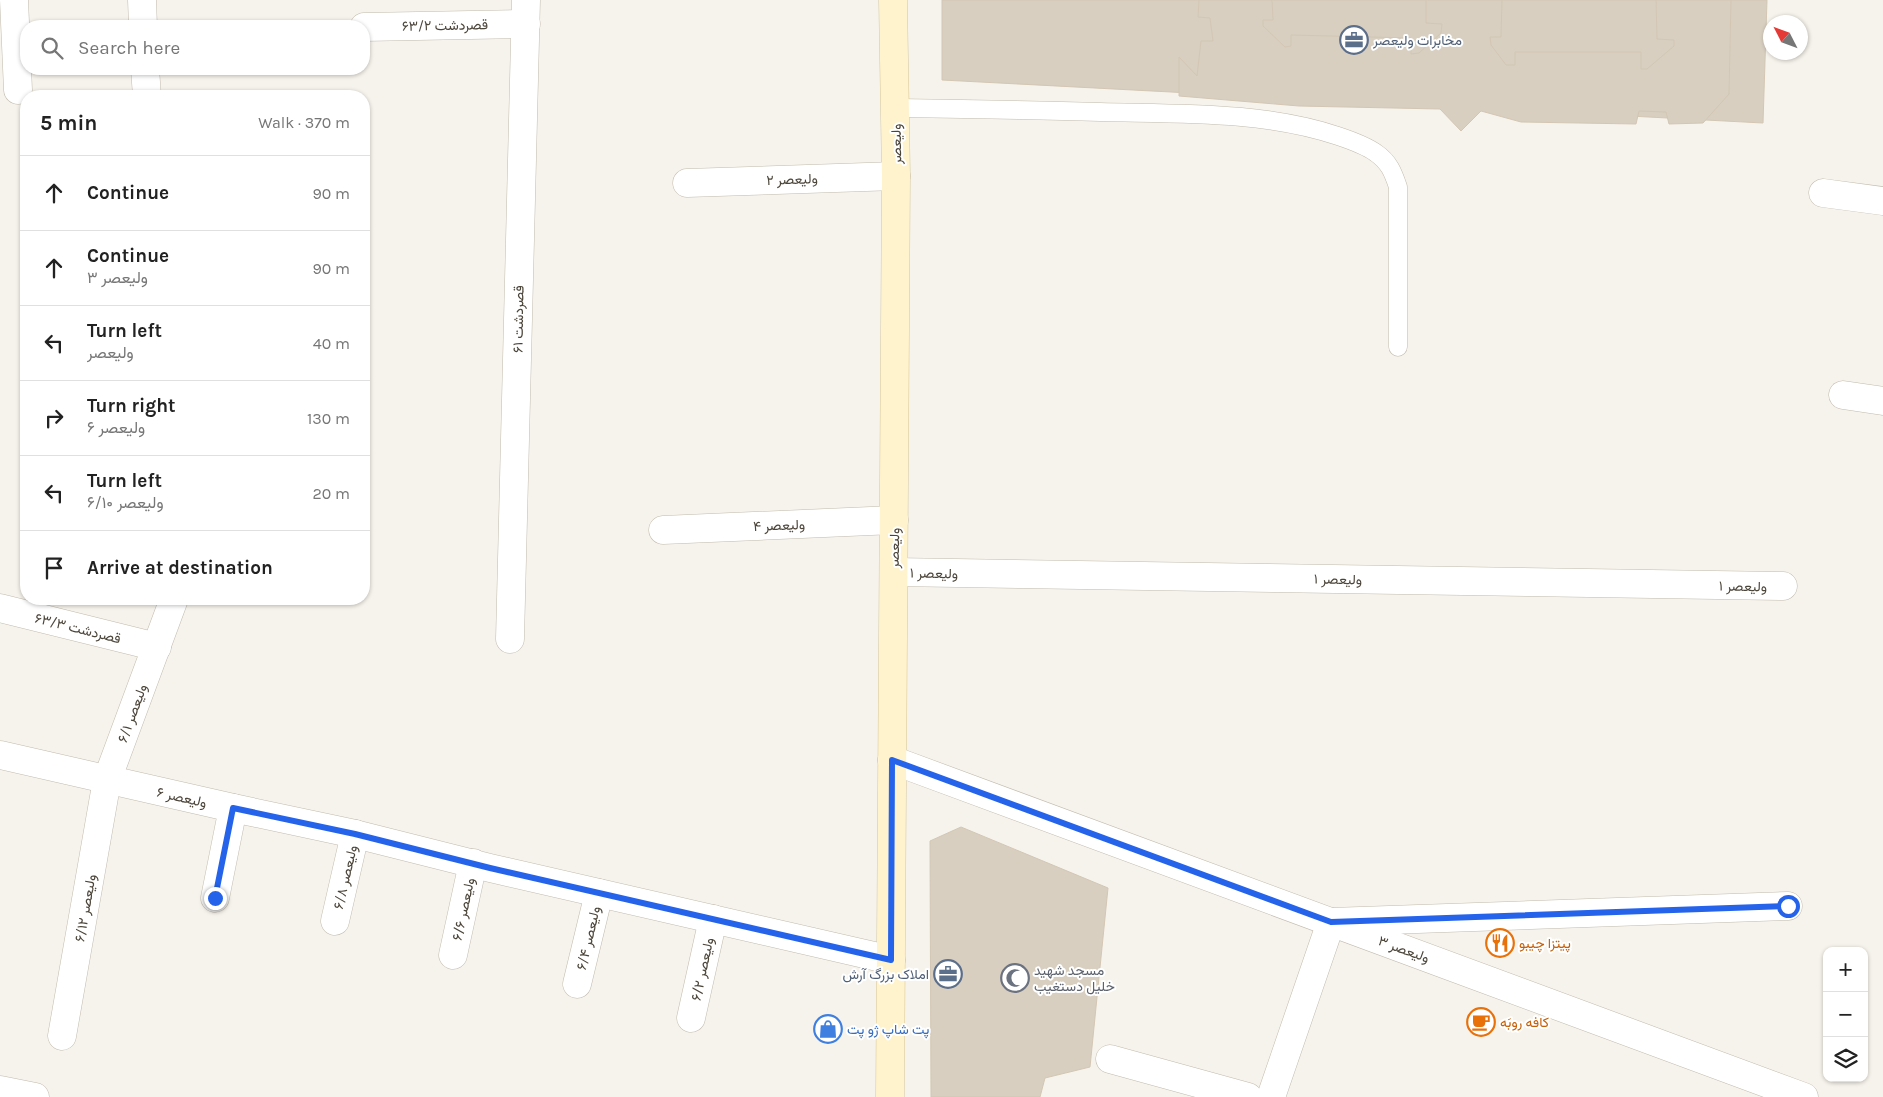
<!DOCTYPE html>
<html lang="en">
<head>
<meta charset="utf-8">
<style>
  :root { --surface:#fff; --page:#f2f2f2; --text:#222; --muted:#767676; --line:#e0e0e0 }
  body { margin:0; font-family:Karla,Vazirmatn,sans-serif; background:var(--page); color:var(--text) }
  .controls { position:absolute; right:15px; bottom:15px; display:grid; overflow:hidden; border-radius:10px; box-shadow:0 1px 4px #0004 }
  .controls button { width:45px; height:45px; display:grid; place-items:center; padding:0; border:0; border-bottom:1px solid var(--line); background:var(--surface); color:var(--text); font:25px sans-serif }
  .compass { position:absolute; left:1763px; top:15px; width:45px; height:45px; border-radius:50%; background:var(--surface); box-shadow:0 1px 4px #0004; rotate:312deg }
  .stop { position:absolute; width:15px; height:15px; margin:-11px; border:4px solid #2563eb; border-radius:50%; background:#fff }
  .stop.end { background:#2563eb; border-color:#fff; box-shadow:0 1px 5px #0008 }
  .list { margin:0; padding:0; list-style:none }
  h2 { display:flex; justify-content:space-between; align-items:center; height:65px; margin:0; padding:0 20px; font-size:21px }
  h2 small { font-size:16px; font-weight:400; color:var(--muted) }
  .list li { display:grid; grid-template-columns:32px 1fr auto; gap:15px; align-items:center; box-sizing:border-box; height:75px; padding:0 20px; border-top:1px solid var(--line) }
  .list b { display:block; font-size:19px; white-space:nowrap }
  .list p { margin:0; font-size:16px; white-space:nowrap; color:var(--muted) }
  .list em { font-size:16px; font-style:normal; color:var(--muted) }
  .icon { flex:none; width:28px; height:28px; fill:none; stroke:currentColor; stroke-width:2; stroke-linecap:round; stroke-linejoin:round }
  .map { position:relative; flex:none; width:1883px; height:1097px; overflow:hidden }
  .search { position:absolute; background:var(--surface); box-shadow:0 1px 4px #0004; left:20px; top:20px; width:350px; height:55px; display:flex; align-items:center; gap:12px; box-sizing:border-box; padding:0 18px; border-radius:20px; color:var(--muted); font-size:19px }
  .panel { position:absolute; background:var(--surface); box-shadow:0 1px 4px #0004; left:20px; top:90px; width:350px; height:515px; border-radius:20px }
  .map>svg:first-child { display:block }
</style>
</head>
<body>
<div class="map">
<svg width="1883" height="1097" viewBox="0 0 1883 1097">
  <rect width="100%" height="100%" fill="#f6f3ec"/>
  <!-- building -->
  <g fill="#d8cfc1" stroke="#d3c7b4">
    <polygon points="942,0 1767,0 1763,123 942,80"/>
    <polygon points="1199,0 1272,0 1273,20 1263,20 1263,26 1285,47 1291,46 1291,35 1411,38 1411,54 1419,53 1441,33 1442,24 1426,23 1426,0 1502,0 1501,37 1490,37 1491,45 1506,65 1515,65 1515,52 1641,52 1641,69 1647,69 1674,46 1674,40 1657,39 1656,0 1731,0 1729,94 1703,123 1669,124 1666,112 1639,111 1636,124 1521,122 1481,111 1461,131 1440,109 1299,106 1179,96 1179,57 1197,76 1201,41 1213,41 1210,18 1198,17"/>
    <polygon points="961,827 1108,888 1090,1067 1045,1078 1040,1097 931,1097 930,841"/>
  </g>
  <g fill="none" stroke-linecap="round" stroke-linejoin="round">
    <defs>
      <path id="service" d="M895,108C963,109 1032,110 1100,112C1179,114 1263,111 1338,136C1350,140 1365,145 1376,153C1389,162 1393,172 1398,187V347"/>
      <g id="minor">
        <polyline points="14,0 18,90"/>
        <polyline points="142,0 143,26"/>
        <polyline points="364,27 526,24"/>
        <polyline points="145,69 147,96"/>
        <polyline points="687,183 896,176"/>
        <polyline points="1823,193 1883,201"/>
        <polyline points="1843,395 1883,401"/>
        <polyline points="663,530 894,520"/>
        <polyline points="894,572 1783,586"/>
        <polyline points="0,608 157,647"/>
        <polyline points="510,639 526,0"/>
        <polyline points="0,755 233,808 355,834 490,868 891,960"/>
        <polyline points="215,898 233,808"/>
        <polyline points="335,921 355,834"/>
        <polyline points="453,955 473,863"/>
        <polyline points="577,984 599,893"/>
        <polyline points="691,1018 713,919"/>
        <polyline points="62,1036 107,780 174,599"/>
        <polyline points="1110,1059 1248,1097"/>
        <polyline points="0,1090 35,1097"/>
        <polyline points="1271,1097 1331,922 1788,906"/>
      </g>
      <polyline id="tertiary" points="892,760 1804,1097"/>
      <polyline id="secondary" points="890,1097 896,176 893,0"/>
    </defs>
    <!-- service casing -->
    <use href="#service" stroke="#c2bbae" stroke-width="19"/>
    <!-- minor casing -->
    <use href="#minor" stroke="#c2bbae" stroke-width="29"/>
    <!-- tertiary casing -->
    <use href="#tertiary" stroke="#c2bbae" stroke-width="29"/>
    <!-- secondary casing -->
    <use href="#secondary" stroke="#d6c79b" stroke-width="29"/>
    <!-- service -->
    <use href="#service" stroke="#fff" stroke-width="18"/>
    <!-- minor -->
    <use href="#minor" stroke="#fff" stroke-width="28"/>
    <!-- tertiary -->
    <use href="#tertiary" stroke="#fff" stroke-width="28"/>
    <!-- secondary -->
    <use href="#secondary" stroke="#fff3cd" stroke-width="28"/>
  </g>
  <g fill="none" stroke-linecap="round" stroke-linejoin="round">
    <!-- route -->
    <polyline stroke="#2563eb" stroke-width="6" points="215,898 233,808 355,834 490,868 891,960 892,760 1331,922 1788,906"/>
  </g>
  <!-- icons -->
  <defs>
    <symbol id="office-ring" viewBox="-11 -11 22 22"><circle r="9.5" fill="#fff" stroke="#5c6f8a" stroke-width="1.5"/><path d="M-6-3h4V-5.5h4V-3h4V5H-6ZM-1-4.5V-3h2v-1.5ZM-6 0V1H6V0Z" fill="#5c6f8a"/></symbol>
    <symbol id="restaurant-ring" viewBox="-11 -11 22 22"><circle r="9.5" fill="#fff" stroke="#e8710a" stroke-width="1.5"/><path d="M-5-6h1v4h1v-4h1v4h1v-4h1v5L-1.5 .5V6h-2V.5L-5-1ZM5-6V6H3V1.5H1.5Q1.5-4 5-6Z" fill="#e8710a"/></symbol>
    <symbol id="mosque-ring" viewBox="-11 -11 22 22"><circle r="9.5" fill="#fff" stroke="#6b7280" stroke-width="1.5"/><path d="M3.5-4.9A6 6 0 1 0 3.5 4.9A5 5 0 1 1 3.5-4.9Z" fill="#6b7280"/></symbol>
    <symbol id="cafe-ring" viewBox="-11 -11 22 22"><circle r="9.5" fill="#fff" stroke="#e8710a" stroke-width="1.5"/><path d="M-5.5-4.5H6V0H3Q3 3.5 0 3.5H-2.5Q-5.5 3.5-5.5 0ZM3-3.2v2h1.7v-2ZM-6 4.5H4V6H-6Z" fill="#e8710a"/></symbol>
    <symbol id="shop-ring" viewBox="-11 -11 22 22"><circle r="9.5" fill="#fff" stroke="#3f7fe0" stroke-width="1.5"/><path d="M-5-2.5h2.3a2.7 3.5 0 0 1 5.4 0H5L5.5 6h-11ZM-1.5-2.5h3a1.5 2.3 0 0 0-3 0Z" fill="#3f7fe0"/></symbol>
  </defs>
  <g fill-rule="evenodd">
    <use href="#office-ring" x="1338" y="24" width="32" height="32"/>
    <use href="#restaurant-ring" x="1484" y="927" width="32" height="32"/>
    <use href="#office-ring" x="932" y="958" width="32" height="32"/>
    <use href="#mosque-ring" x="999" y="962" width="32" height="32"/>
    <use href="#cafe-ring" x="1465" y="1006" width="32" height="32"/>
    <use href="#shop-ring" x="812" y="1013" width="32" height="32"/>
  </g>
  <g text-anchor="middle" stroke-width="4" stroke-linejoin="round" paint-order="stroke">
    <!-- street labels -->
    <g font-size="14" fill="#4b4439" stroke="#fff">
      <text transform="translate(445 25) rotate(-1)" y="5">۶۳/۲ قصردشت</text>
      <text transform="translate(896 144) rotate(-91)" y="5">ولیعصر</text>
      <text transform="translate(792 179) rotate(-2)" y="5">۲ ولیعصر</text>
      <text transform="translate(518 319) rotate(-89)" y="5">۶۱ قصردشت</text>
      <text transform="translate(779 525) rotate(-2)" y="5">۴ ولیعصر</text>
      <text transform="translate(894 548) rotate(-89)" y="5">ولیعصر</text>
      <text transform="translate(934 573) rotate(1)" y="5">۱ ولیعصر</text>
      <text transform="translate(1338 579) rotate(1)" y="5">۱ ولیعصر</text>
      <text transform="translate(1743 586) rotate(1)" y="5">۱ ولیعصر</text>
      <text transform="translate(78 628) rotate(14)" y="5">۶۳/۳ قصردشت</text>
      <text transform="translate(132 713) rotate(-70)" y="5">۶/۱ ولیعصر</text>
      <text transform="translate(182 797) rotate(13)" y="5">۶ ولیعصر</text>
      <text transform="translate(345 877) rotate(-77)" y="5">۶/۸ ولیعصر</text>
      <text transform="translate(85 908) rotate(-80)" y="5">۶/۱۲ ولیعصر</text>
      <text transform="translate(463 909) rotate(-78)" y="5">۶/۶ ولیعصر</text>
      <text transform="translate(588 938) rotate(-77)" y="5">۶/۴ ولیعصر</text>
      <text transform="translate(1404 949) rotate(20)" y="5">۳ ولیعصر</text>
      <text transform="translate(702 969) rotate(-78)" y="5">۶/۲ ولیعصر</text>
    </g>
    <!-- service labels -->
    <g font-size="14" fill="#4e5e75" stroke="#fff" text-anchor="start">
      <text x="1373" y="45">مخابرات ولیعصر</text>
      <text x="929" y="979" text-anchor="end">املاک بزرگ آرش</text>
    </g>
    <!-- food labels -->
    <g font-size="14" fill="#c56008" stroke="#fff" text-anchor="start">
      <text x="1519" y="948">پیتزا چیبو</text>
      <text x="1500" y="1027">کافه روبَه</text>
    </g>
    <!-- worship labels -->
    <g font-size="14" fill="#5b616d" stroke="#fff" text-anchor="start">
      <text x="1034" y="975">مسجد شهید<tspan x="1034" dy="16">خلیل دستغیب</tspan></text>
    </g>
    <!-- shop labels -->
    <g font-size="14" fill="#366cbe" stroke="#fff" text-anchor="start">
      <text x="847" y="1034">پت شاپ ژو پت</text>
    </g>
  </g>
</svg>
<div class="controls">
<button>+</button>
<button>−</button>
<button><svg class="icon" aria-label="layers" viewBox="0 0 24 24"><path d="M12 4l9 5-9 5-9-5zM3 14l9 5 9-5"/></svg></button>
</div>
<svg class="compass" viewBox="-18 -18 36 36"><path d="M0-13l5 13h-10z" fill="#e53935"/><path d="M0 13l5-13h-10z" fill="#767676"/></svg>
<div class="stop" style="left:1788px;top:906px"></div>
<div class="stop end" style="left:215px;top:898px"></div>
<div class="search"><svg class="icon" aria-label="search" viewBox="0 0 24 24"><circle cx="10" cy="10" r="6"/><path d="M15 15l6 6"/></svg>Search here</div>
<section class="panel">
<h2>5 min<small>Walk · 370 m</small></h2>
<ul class="list">
<li><svg class="icon" aria-label="ahead" viewBox="0 0 24 24"><path d="M12 20V5M6 11l6-6 6 6"/></svg><div><b>Continue</b></div><em>90 m</em></li>
<li><svg class="icon" aria-label="ahead" viewBox="0 0 24 24"><path d="M12 20V5M6 11l6-6 6 6"/></svg><div><b>Continue</b><p>۳ ولیعصر</p></div><em>90 m</em></li>
<li><svg class="icon" aria-label="left" viewBox="0 0 24 24"><path d="M17 20v-9H6M10 6l-5 5 5 5"/></svg><div><b>Turn left</b><p>ولیعصر</p></div><em>40 m</em></li>
<li><svg class="icon" aria-label="right" viewBox="0 0 24 24"><path d="M7 20v-9h11M14 6l5 5-5 5"/></svg><div><b>Turn right</b><p>۶ ولیعصر</p></div><em>130 m</em></li>
<li><svg class="icon" aria-label="left" viewBox="0 0 24 24"><path d="M17 20v-9H6M10 6l-5 5 5 5"/></svg><div><b>Turn left</b><p>۶/۱۰ ولیعصر</p></div><em>20 m</em></li>
<li><svg class="icon" aria-label="arrive" viewBox="0 0 24 24"><path d="M6 21V4h12l-3 4 3 4H6"/></svg><div><b>Arrive at destination</b></div></li>
</ul>
</section>
</div>
</body>
</html>
